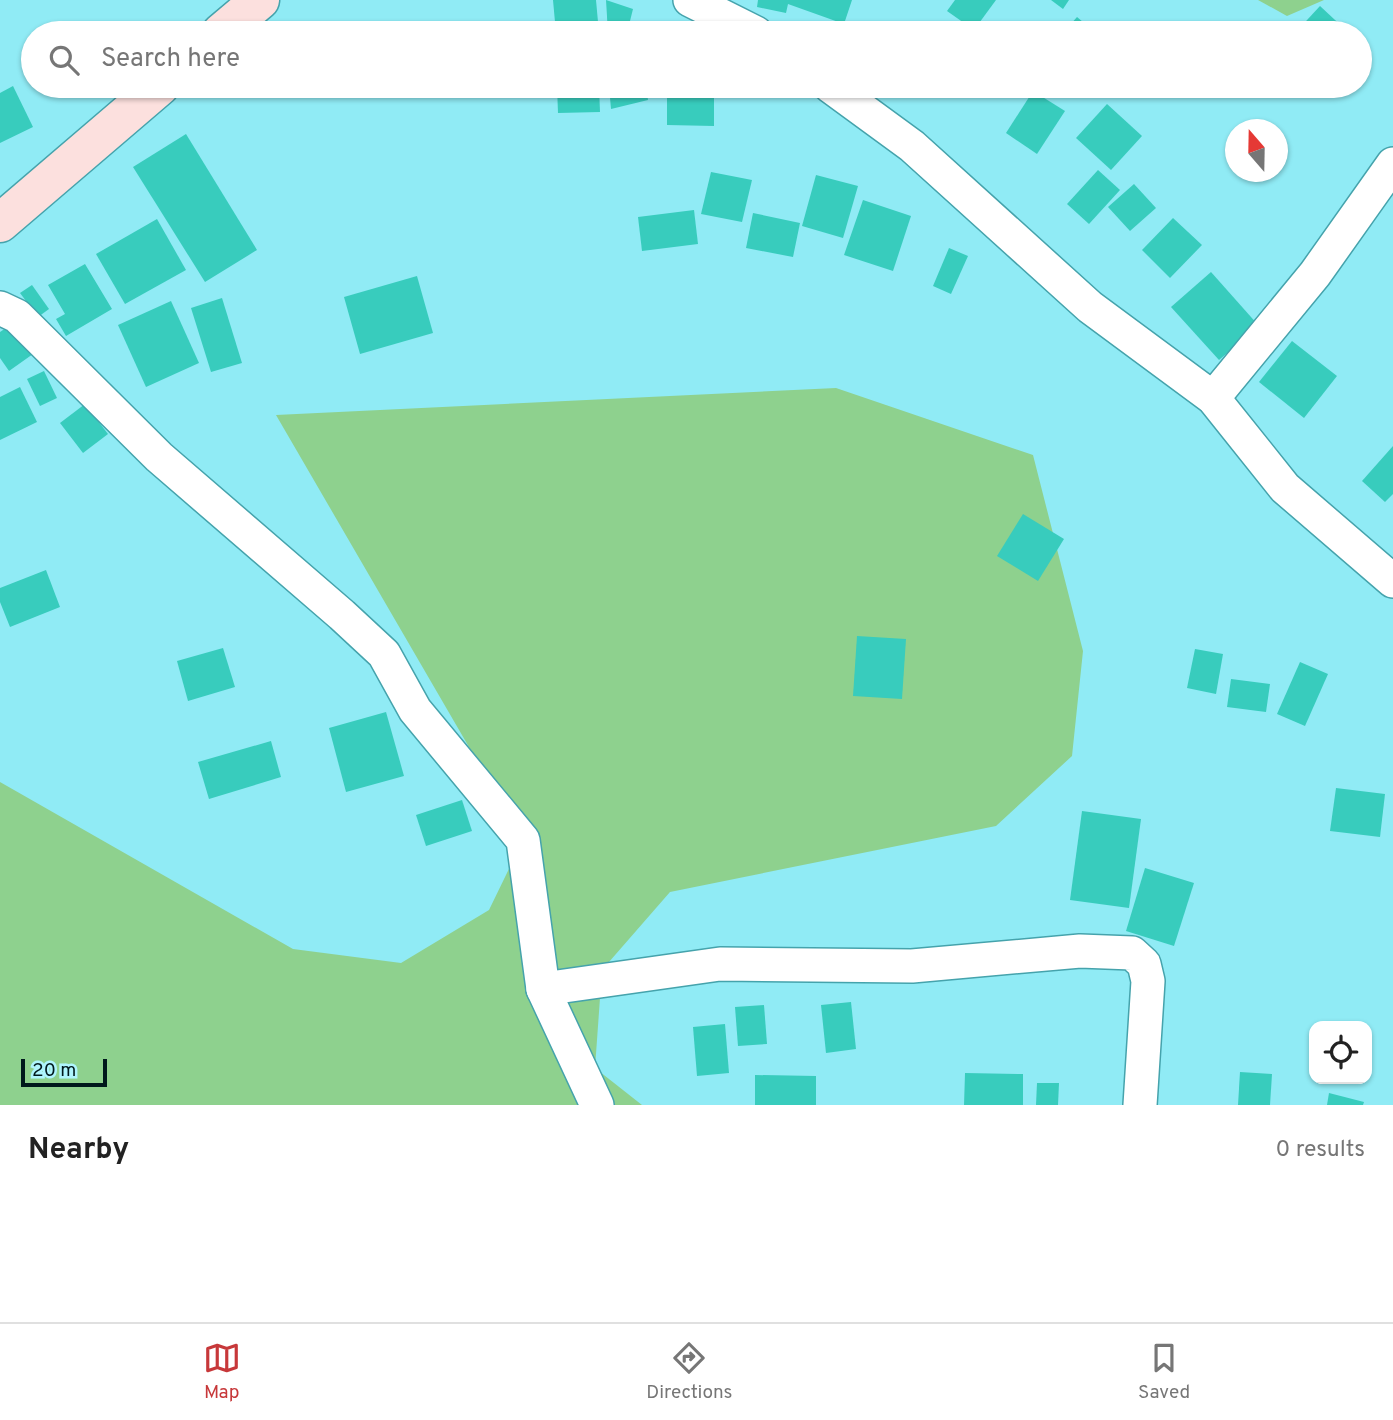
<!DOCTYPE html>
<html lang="en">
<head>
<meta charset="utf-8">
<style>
  :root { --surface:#fff; --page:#f2f2f2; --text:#222; --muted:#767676; --line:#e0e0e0; --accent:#c7383a }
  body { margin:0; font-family:Overpass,sans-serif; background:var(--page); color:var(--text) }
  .controls { position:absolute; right:21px; bottom:21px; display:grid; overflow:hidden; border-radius:14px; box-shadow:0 2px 5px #0004 }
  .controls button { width:63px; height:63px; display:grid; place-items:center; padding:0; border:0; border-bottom:2px solid var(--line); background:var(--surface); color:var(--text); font:35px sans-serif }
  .compass { position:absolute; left:1225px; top:119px; width:63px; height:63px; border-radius:50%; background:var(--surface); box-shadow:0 2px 5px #0004; rotate:340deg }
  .scale { position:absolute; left:21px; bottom:18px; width:86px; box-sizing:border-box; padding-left:7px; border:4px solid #00191c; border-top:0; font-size:19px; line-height:24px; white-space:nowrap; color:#00191c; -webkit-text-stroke:5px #aff5fd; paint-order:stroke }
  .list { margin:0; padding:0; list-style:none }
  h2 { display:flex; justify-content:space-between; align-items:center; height:91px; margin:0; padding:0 28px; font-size:30px }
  h2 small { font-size:23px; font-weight:400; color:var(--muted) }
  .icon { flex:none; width:38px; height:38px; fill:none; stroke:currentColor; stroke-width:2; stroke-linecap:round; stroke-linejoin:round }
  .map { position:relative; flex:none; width:1393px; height:1105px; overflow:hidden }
  .search { position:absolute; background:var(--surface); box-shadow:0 2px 5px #0004; left:21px; right:21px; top:21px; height:77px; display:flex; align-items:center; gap:18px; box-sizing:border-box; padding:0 24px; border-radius:38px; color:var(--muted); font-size:26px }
  .sheet { height:217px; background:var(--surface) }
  nav { display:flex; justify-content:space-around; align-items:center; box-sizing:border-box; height:98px; border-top:2px solid var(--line); background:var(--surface); font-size:19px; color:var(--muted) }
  nav a { display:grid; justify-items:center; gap:4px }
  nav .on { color:var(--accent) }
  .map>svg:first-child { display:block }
</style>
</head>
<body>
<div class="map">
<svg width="1393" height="1105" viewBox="0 0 1393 1105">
  <rect width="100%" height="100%" fill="#90ebf5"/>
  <!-- green -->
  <g fill="#8ed18e">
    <polygon points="1258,0 1324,0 1287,16"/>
    <polygon points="836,388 1033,455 1083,651 1072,756 996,826 670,892 602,970 595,1068 642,1105 0,1105 0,782 293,949 401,963 489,910 523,840 276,415"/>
  </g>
  <!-- building -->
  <g fill="#38ccbd">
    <polygon points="553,0 596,0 599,33 556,33"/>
    <polygon points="606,0 633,9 627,33 608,33"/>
    <polygon points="758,0 852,0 844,24 788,4 786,13 757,7"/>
    <polygon points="955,0 996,0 974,30 947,11"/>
    <polygon points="1051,0 1069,0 1063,9"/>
    <polygon points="1320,6 1349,33 1295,33"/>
    <polygon points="1077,17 1096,33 1063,33"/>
    <polygon points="13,86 33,127 0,143 0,93"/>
    <polygon points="557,86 599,86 600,112 558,113"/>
    <polygon points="609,86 646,86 648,100 611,109"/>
    <polygon points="1033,91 1065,111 1037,154 1006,133"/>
    <polygon points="667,94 714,95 714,126 667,125"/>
    <polygon points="1107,104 1142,136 1111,170 1076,138"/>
    <polygon points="186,134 257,250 205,282 133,167"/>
    <polygon points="1098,170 1120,190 1089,224 1067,204"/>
    <polygon points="711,172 752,180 742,222 701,214"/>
    <polygon points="816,175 858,186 843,238 802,226"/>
    <polygon points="1134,184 1156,208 1130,231 1108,207"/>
    <polygon points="863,200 911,216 893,271 844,255"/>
    <polygon points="694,210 698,244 642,251 638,217"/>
    <polygon points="753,213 800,223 793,257 746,248"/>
    <polygon points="1173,218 1202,245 1170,278 1142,250"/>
    <polygon points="157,219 186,270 125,304 96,254"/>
    <polygon points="949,248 968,256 951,294 933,286"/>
    <polygon points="85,264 112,309 66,336 56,319 65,314 48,285"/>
    <polygon points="1211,272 1259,326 1219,360 1171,307"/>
    <polygon points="417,276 433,333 360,354 344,297"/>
    <polygon points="32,285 49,309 38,317 20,293"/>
    <polygon points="222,298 242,363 211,372 191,308"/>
    <polygon points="171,301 199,363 146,387 118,325"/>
    <polygon points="12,324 33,354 9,371 0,358 0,332"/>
    <polygon points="1292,341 1337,376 1304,418 1259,382"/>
    <polygon points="44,371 57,398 40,406 27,379"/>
    <polygon points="20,387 37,422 0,440 0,397"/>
    <polygon points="85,404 108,434 83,453 60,423"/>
    <polygon points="1393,446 1393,494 1385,502 1362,481"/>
    <polygon points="1023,514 1064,539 1038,581 997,556"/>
    <polygon points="46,570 60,607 10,627 0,602 0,588"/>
    <polygon points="857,636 906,639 902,699 853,696"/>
    <polygon points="223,648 235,687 188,701 177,661"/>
    <polygon points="1195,649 1223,654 1216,694 1187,688"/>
    <polygon points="1300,662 1328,674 1305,726 1277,714"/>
    <polygon points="1231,679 1270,684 1266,712 1227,707"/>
    <polygon points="386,712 404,776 346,792 329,728"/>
    <polygon points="271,741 281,777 209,799 198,762"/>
    <polygon points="1336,788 1385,794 1380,837 1330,831"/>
    <polygon points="462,800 472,831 426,846 416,815"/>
    <polygon points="1082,811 1141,819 1129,908 1070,900"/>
    <polygon points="1145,868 1194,883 1174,946 1126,931"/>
    <polygon points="851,1002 856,1049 826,1053 821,1005"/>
    <polygon points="764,1005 767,1044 738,1046 735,1007"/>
    <polygon points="725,1024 729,1073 697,1076 693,1027"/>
    <polygon points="1240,1072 1272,1074 1270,1105 1238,1105"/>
    <polygon points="965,1073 1023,1074 1023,1105 964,1105"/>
    <polygon points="755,1075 816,1076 816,1105 755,1105"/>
    <polygon points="1037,1083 1059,1083 1058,1105 1036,1105"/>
    <polygon points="1329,1093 1364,1102 1363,1105 1327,1105"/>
  </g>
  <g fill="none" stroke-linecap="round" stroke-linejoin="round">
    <defs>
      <g id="street">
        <polyline points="690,0 756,33"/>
        <polyline points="830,86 912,146 1090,307 1213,398 1285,488 1393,581"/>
        <polyline points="0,308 17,316 159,457 342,615 384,654 415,710 523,840 543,989 597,1105"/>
        <polyline points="1213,398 1315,274 1393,164"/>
        <polyline points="543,989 720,964 912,966 1080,951 1132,953 1144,964 1148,981 1140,1105"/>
      </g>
      <g id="secondary">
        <polyline points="221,33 260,0"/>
        <polyline points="0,223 160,86"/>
      </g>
    </defs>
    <!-- street casing -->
    <use href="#street" stroke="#45a3ac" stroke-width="36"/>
    <!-- secondary casing -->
    <use href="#secondary" stroke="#45a3ac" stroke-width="41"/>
    <!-- street -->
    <use href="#street" stroke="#fff" stroke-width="33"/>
    <!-- secondary -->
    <use href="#secondary" stroke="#fce0de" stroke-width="38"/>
  </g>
</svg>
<div class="controls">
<button><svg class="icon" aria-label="locate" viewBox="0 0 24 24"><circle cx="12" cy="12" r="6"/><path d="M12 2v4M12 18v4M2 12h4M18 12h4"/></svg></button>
</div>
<svg class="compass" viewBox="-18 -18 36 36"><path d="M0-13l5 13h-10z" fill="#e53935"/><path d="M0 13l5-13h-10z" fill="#767676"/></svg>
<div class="scale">20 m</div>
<div class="search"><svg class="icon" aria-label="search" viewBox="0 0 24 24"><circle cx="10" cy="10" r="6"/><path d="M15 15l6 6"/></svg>Search here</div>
</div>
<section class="sheet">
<h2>Nearby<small>0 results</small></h2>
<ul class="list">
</ul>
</section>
<nav>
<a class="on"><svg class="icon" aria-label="map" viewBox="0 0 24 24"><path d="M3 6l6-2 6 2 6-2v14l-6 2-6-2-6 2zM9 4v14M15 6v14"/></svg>Map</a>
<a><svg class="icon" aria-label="directions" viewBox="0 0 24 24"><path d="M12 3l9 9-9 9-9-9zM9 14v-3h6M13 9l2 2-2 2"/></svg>Directions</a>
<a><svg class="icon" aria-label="saved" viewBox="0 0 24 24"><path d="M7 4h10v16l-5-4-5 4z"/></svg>Saved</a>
</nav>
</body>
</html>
